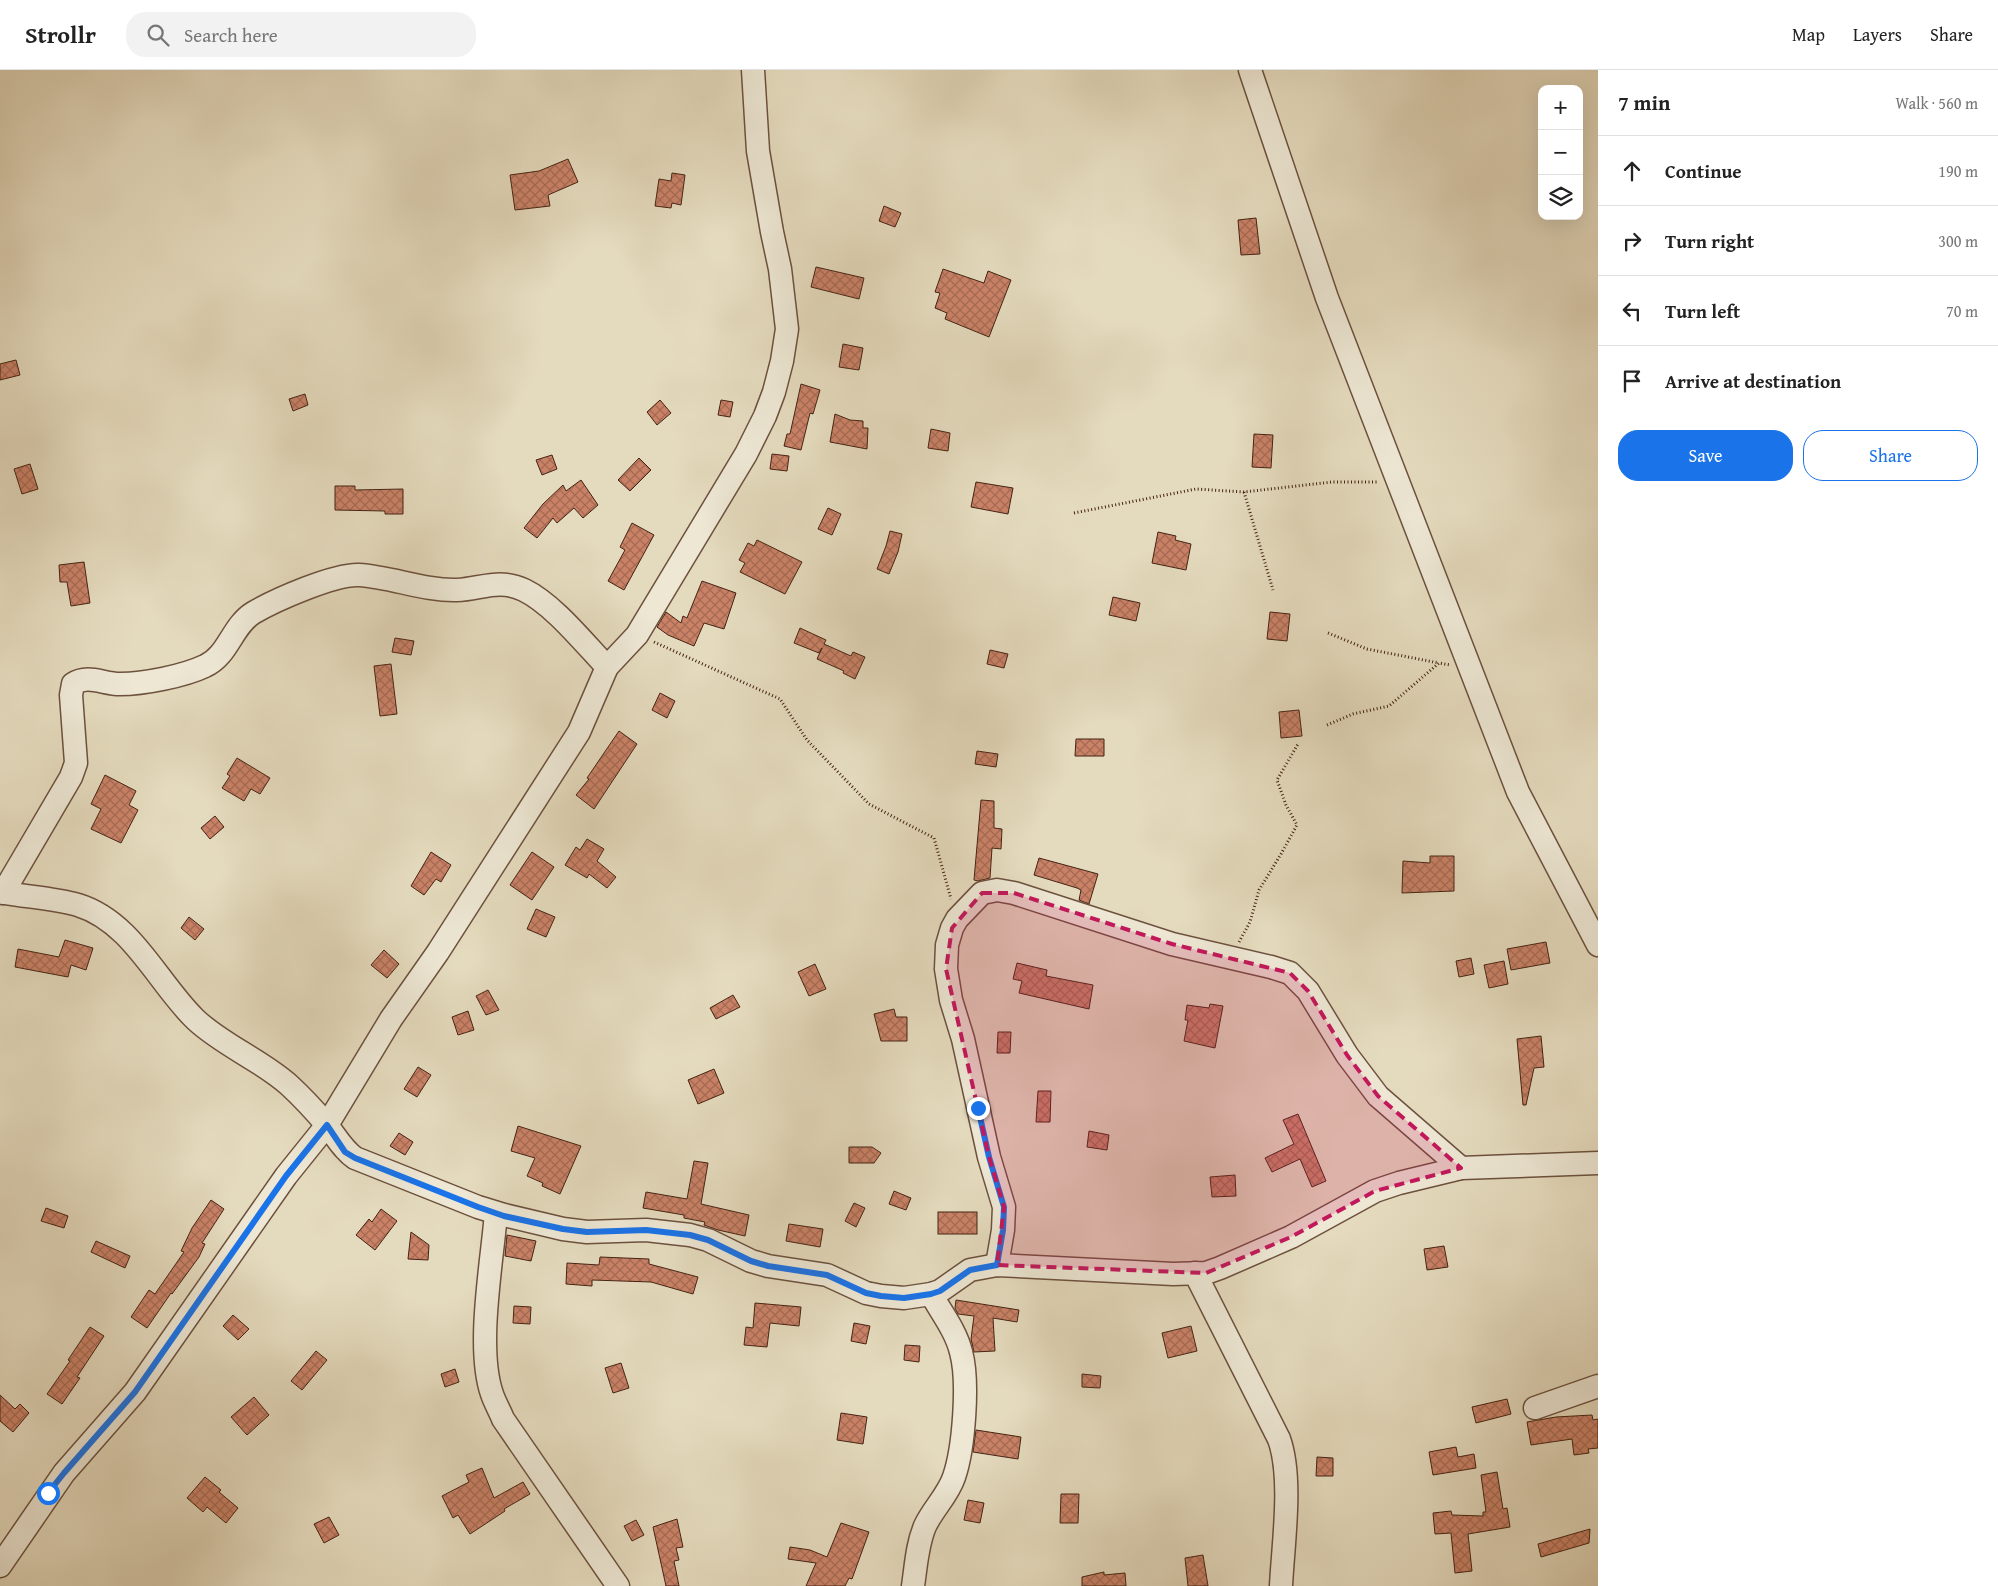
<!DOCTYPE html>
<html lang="en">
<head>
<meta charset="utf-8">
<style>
  :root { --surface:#fff; --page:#f2f2f2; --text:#222; --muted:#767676; --line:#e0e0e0; --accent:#1a73e8 }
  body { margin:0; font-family:"Gentium Book Plus",serif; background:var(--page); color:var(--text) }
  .controls { position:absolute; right:15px; top:15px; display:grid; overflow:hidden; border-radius:10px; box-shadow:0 5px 20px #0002 }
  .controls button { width:45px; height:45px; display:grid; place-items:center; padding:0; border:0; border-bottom:1px solid var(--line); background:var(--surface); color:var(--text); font:25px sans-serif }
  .stop { position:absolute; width:15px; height:15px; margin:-11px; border:4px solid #1a73e8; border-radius:50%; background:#fff }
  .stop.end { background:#1a73e8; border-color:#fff; box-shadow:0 1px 5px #0008 }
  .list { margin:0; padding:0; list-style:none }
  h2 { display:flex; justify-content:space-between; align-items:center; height:65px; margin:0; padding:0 20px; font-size:21px }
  h2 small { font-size:16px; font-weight:400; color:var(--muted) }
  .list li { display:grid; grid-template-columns:32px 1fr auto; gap:15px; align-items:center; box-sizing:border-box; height:70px; padding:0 20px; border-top:1px solid var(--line) }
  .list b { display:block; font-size:19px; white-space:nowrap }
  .list em { font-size:16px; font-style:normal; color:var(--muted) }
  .actions { display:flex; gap:10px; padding:15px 20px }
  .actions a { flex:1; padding:11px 0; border:1px solid var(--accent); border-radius:20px; text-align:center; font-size:18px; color:var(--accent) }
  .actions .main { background:var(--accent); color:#fff }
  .icon { flex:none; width:28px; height:28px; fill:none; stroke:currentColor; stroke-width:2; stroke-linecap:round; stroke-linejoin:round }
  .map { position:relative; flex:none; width:1598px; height:1516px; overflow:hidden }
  header { display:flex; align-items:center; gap:30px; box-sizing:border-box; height:70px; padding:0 25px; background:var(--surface); border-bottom:1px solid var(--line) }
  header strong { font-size:24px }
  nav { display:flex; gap:28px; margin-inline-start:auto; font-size:18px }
  .search { width:350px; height:45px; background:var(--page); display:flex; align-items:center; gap:12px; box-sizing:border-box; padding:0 18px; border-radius:20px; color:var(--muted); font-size:19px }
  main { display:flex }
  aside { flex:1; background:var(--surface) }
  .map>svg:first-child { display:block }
</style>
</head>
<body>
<header>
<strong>Strollr</strong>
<div class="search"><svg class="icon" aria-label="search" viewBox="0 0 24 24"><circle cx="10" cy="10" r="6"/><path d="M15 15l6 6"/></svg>Search here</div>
<nav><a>Map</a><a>Layers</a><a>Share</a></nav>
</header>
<main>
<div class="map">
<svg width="1598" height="1516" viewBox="0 0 1598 1516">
  <defs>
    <pattern id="building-cross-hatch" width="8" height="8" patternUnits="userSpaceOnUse" patternTransform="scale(1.25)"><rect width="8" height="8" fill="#ca8267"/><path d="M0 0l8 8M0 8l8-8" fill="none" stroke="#a66a54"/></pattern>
  </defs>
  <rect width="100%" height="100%" fill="#e4dabd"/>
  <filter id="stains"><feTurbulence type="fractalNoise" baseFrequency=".004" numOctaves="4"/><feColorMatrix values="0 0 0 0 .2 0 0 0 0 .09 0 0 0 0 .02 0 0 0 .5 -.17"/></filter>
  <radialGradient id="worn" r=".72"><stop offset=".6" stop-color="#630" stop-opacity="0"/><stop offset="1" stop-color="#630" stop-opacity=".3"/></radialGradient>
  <!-- building -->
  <g fill="url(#building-cross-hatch)" stroke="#452313">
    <polygon points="568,89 578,112 548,125 550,136 515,140 510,105 539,101"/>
    <polygon points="672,103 685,105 681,135 672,133 671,138 655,136 659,109 671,111"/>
    <polygon points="884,136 901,143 895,157 879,151"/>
    <polygon points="1256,148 1260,184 1241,185 1238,150"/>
    <polygon points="816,197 864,208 859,229 811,217"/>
    <polygon points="943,199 984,213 988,201 1011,210 989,267 945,249 947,243 935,238 940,223 935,222"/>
    <polygon points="843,274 863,278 859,300 839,297"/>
    <polygon points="16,290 20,305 0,310 0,294"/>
    <polygon points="801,314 820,320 813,344 810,343 801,380 784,376 787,364 790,364"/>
    <polygon points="305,324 308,335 293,341 289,329"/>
    <polygon points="660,330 671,343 657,355 647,342"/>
    <polygon points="721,330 733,332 730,347 718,345"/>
    <polygon points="835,344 850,350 863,351 863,358 868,358 867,379 830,372"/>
    <polygon points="931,359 950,363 948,381 928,378"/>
    <polygon points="1254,364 1273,365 1271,398 1252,397"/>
    <polygon points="772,384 789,386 787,401 770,399"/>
    <polygon points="552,385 557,399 542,405 536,390"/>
    <polygon points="639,388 651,400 630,421 618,410"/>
    <polygon points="30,394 38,419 22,424 14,399"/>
    <polygon points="581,410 598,435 583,448 574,438 557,453 553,448 537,468 524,458 543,434 563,415 566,421"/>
    <polygon points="976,412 1013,418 1008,444 971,437"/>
    <polygon points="335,416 355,416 355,420 403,419 403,444 385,444 385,441 335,440"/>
    <polygon points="828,438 841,444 832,465 818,459"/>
    <polygon points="632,453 654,465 624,520 608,511 625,480 620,477"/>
    <polygon points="890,461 902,464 898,482 889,504 877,499 886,476"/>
    <polygon points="1158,462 1176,466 1175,470 1191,474 1186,500 1152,493"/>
    <polygon points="757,470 802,492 785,524 740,502 745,493 739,490 748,473 754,476"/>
    <polygon points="84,492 90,533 71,536 67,512 60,512 59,495"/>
    <polygon points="702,511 736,523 724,559 704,553 694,576 668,565 657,557 666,542 681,553 683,546 687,548"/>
    <polygon points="1113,527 1140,533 1136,551 1109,545"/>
    <polygon points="1270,542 1290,544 1287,571 1267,569"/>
    <polygon points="800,558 826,570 824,574 851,586 853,582 865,587 855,609 843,603 844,601 817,589 822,578 819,583 794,573"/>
    <polygon points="395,568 414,571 411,585 392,582"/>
    <polygon points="990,580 1008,584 1004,598 987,594"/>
    <polygon points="391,594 397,644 380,646 374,596"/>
    <polygon points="660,623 675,631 667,648 652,640"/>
    <polygon points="1299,640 1302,666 1281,668 1279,642"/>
    <polygon points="619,661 637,674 594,739 576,725 589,709 587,708"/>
    <polygon points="1076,669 1104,669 1104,686 1075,686"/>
    <polygon points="977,681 998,684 996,697 975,694"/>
    <polygon points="237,688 270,708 260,724 251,719 244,731 222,718 230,706 227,704"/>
    <polygon points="105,705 136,721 129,735 138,740 121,773 91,759 101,739 91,734"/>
    <polygon points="981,730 994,731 994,758 1002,759 1001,779 992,778 990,808 978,811 974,810"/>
    <polygon points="215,746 224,757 210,769 201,758"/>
    <polygon points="587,769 604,779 597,791 616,807 607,818 589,804 587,808 565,795 576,777 580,780"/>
    <polygon points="431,782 451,795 441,812 436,809 424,825 411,816"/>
    <polygon points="532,782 554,797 532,830 510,815"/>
    <polygon points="1430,786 1454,786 1454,821 1402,823 1403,791 1430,793"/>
    <polygon points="1039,788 1098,804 1089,834 1079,830 1081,820 1077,818 1034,805"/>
    <polygon points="536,839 555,847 546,867 527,859"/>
    <polygon points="189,847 204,859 195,870 181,858"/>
    <polygon points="65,870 93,878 86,900 71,895 68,907 15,897 18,879 59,887"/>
    <polygon points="1546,872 1550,893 1511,900 1507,879"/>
    <polygon points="384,880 399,894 387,908 371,895"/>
    <polygon points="1471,888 1474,904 1459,907 1456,891"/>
    <polygon points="1504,891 1508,914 1489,918 1484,895"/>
    <polygon points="1017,893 1047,900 1046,906 1093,915 1089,939 1019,923 1022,911 1013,909"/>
    <polygon points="815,894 826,919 809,926 798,902"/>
    <polygon points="488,920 499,940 486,945 476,926"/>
    <polygon points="733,925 740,937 716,949 710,938"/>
    <polygon points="1210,934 1223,936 1215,978 1184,971 1188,950 1185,950 1187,935 1209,938"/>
    <polygon points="894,939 896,947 907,947 907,971 881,971 874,944"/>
    <polygon points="468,941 474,960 458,965 452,947"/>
    <polygon points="998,962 1011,962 1010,983 997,983"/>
    <polygon points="1541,966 1544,997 1534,998 1526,1035 1523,1035 1517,969"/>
    <polygon points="418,997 431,1005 417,1027 404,1019"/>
    <polygon points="714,999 724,1023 698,1034 688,1010"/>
    <polygon points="1038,1021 1051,1021 1050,1052 1036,1052"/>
    <polygon points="1298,1044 1326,1111 1312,1117 1300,1089 1272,1102 1265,1088 1294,1074 1283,1050"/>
    <polygon points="518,1056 581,1076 560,1124 542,1116 543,1113 527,1106 535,1088 511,1081"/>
    <polygon points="1089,1061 1109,1065 1107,1080 1087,1077"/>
    <polygon points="399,1063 413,1072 405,1085 390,1076"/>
    <polygon points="849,1077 872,1077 881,1083 874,1093 849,1093"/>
    <polygon points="694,1091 708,1093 701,1134 749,1145 745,1166 718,1160 704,1155 705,1152 684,1148 684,1145 643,1138 646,1122 687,1129"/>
    <polygon points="1235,1105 1236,1126 1212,1127 1210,1107"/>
    <polygon points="894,1121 911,1128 906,1140 889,1134"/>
    <polygon points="211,1130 224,1139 202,1173 205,1174 199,1187 172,1224 171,1223 147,1258 131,1247 149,1220 155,1224 184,1182 181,1181 192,1158"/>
    <polygon points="854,1133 865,1138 856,1157 845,1151"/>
    <polygon points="46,1138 68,1146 64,1158 41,1151"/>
    <polygon points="381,1139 397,1151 375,1180 356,1165 369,1149 372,1152"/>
    <rect x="938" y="1142" width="39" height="22"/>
    <polygon points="789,1154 823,1159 820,1177 786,1171"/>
    <polygon points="411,1162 429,1175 428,1190 408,1189"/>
    <polygon points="507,1165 536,1171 531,1191 505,1186"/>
    <polygon points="96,1171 130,1186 125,1198 91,1182"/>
    <polygon points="1444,1176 1448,1197 1427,1200 1424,1179"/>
    <polygon points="600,1187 649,1189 649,1194 698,1207 693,1224 651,1212 592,1210 592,1216 566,1214 567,1193 599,1195"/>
    <polygon points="956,1230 1019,1240 1017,1252 993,1248 995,1281 974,1282 971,1269 974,1246 958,1244 955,1238"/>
    <polygon points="755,1233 801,1237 799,1256 770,1253 767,1277 744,1275 746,1257 753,1258"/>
    <polygon points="514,1236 531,1237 530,1254 513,1253"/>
    <polygon points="233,1245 249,1259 238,1270 223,1256"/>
    <polygon points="854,1253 870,1256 866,1274 851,1271"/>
    <polygon points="1191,1256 1197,1281 1168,1288 1162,1263"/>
    <polygon points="90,1257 104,1266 77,1307 80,1308 62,1334 47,1324 70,1291 68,1290"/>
    <polygon points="905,1275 920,1276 919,1292 904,1290"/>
    <polygon points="316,1281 327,1290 302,1320 291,1311"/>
    <polygon points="621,1293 629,1318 613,1323 605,1298"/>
    <polygon points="455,1299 459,1312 445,1317 441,1304"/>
    <polygon points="1082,1304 1101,1306 1100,1318 1082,1317"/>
    <polygon points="0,1325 15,1339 20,1334 29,1343 13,1362 0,1351"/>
    <polygon points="254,1327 269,1345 247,1365 231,1347"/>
    <polygon points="1507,1329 1511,1344 1476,1353 1472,1337"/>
    <polygon points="841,1343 867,1347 863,1374 837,1370"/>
    <polygon points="1592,1345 1593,1350 1598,1349 1598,1378 1588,1379 1589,1383 1574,1385 1572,1369 1531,1375 1527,1352 1556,1347"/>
    <polygon points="976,1360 1021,1367 1018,1389 973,1382"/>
    <polygon points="1456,1377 1458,1387 1474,1384 1476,1398 1433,1405 1429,1382"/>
    <polygon points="1317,1387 1333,1388 1333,1406 1316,1406"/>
    <polygon points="482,1398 494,1428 523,1412 530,1424 504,1439 505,1441 470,1464 458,1445 453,1448 442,1426 469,1412 466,1405"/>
    <polygon points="1497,1402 1503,1439 1507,1438 1510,1457 1468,1464 1472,1501 1455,1503 1451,1463 1435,1464 1433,1443 1451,1441 1452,1445 1483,1446 1483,1442 1486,1442 1481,1405"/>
    <polygon points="205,1407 221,1420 219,1422 238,1438 226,1453 207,1437 203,1442 187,1428"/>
    <polygon points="1061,1424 1079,1424 1078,1453 1060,1453"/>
    <polygon points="968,1430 984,1433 980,1453 964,1450"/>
    <polygon points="329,1447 339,1465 324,1473 314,1454"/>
    <polygon points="677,1449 683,1477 676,1478 679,1490 674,1491 679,1516 666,1516 653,1457"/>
    <polygon points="636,1450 644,1465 632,1471 624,1456"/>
    <polygon points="841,1453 869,1462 852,1509 849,1508 845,1516 806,1516 816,1493 788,1489 790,1477 810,1480 827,1487"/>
    <polygon points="1590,1459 1589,1473 1541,1487 1538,1474"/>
    <polygon points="1203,1485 1208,1516 1188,1516 1185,1488"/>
    <polygon points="1104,1502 1104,1505 1125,1503 1126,1516 1082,1516 1082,1507"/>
  </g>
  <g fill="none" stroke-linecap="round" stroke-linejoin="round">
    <defs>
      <g id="minor">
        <polyline points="1250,0 1327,228 1518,722 1598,875"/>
        <path d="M0,822C26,827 53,828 78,835C133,852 158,914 196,950C224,976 261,990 289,1015C302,1027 315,1041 326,1054C336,1066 342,1079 355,1088L478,1137L504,1145L563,1159L587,1162L646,1160L690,1165L708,1170L751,1191L768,1196L827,1205L866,1223L881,1226L904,1228L931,1224L940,1221L970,1200L997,1195L1173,1204L1206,1203L1220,1198L1291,1167L1375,1121L1399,1113L1461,1098L1598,1093"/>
        <path d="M3,823L71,707L76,693L71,625L73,614C88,604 103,614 120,614C144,614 184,606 205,596C228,586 232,556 253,543C275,530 334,504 359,505C392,507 424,521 457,520C481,519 499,508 524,520C553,534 584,573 607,597"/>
        <path d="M496,1143C492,1193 476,1278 492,1324C495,1333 500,1341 503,1349L618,1516"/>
        <polyline points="997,1195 1003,1160 1004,1137 989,1087 963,969 951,930 946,899 947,875 952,858 957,849 982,823 997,820 1014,823 1172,874 1271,897 1290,903 1308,921 1347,985 1378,1026 1461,1098"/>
        <path d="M1195,1203L1279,1369C1293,1408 1283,1474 1281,1516"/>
        <polyline points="1535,1338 1598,1316"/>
        <polyline points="0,1496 64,1403 135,1322 286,1106 327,1055 391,949 438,882 579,662 607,597 637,565 746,384 765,346 774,322 782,291 787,259 780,199 772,162 758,81 753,0"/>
        <path d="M913,1516C916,1496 917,1475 925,1456C933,1439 948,1425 954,1407C964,1378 969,1311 961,1282C956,1261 941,1242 931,1224"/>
      </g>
    </defs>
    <!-- minor casing -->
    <use href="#minor" stroke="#6d513e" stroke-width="25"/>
    <!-- path -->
    <g stroke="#452313" stroke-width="3" stroke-dasharray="1 2.5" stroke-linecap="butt">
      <polyline points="1244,422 1273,520"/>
      <polyline points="1074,443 1196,419 1244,422 1332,412 1378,412"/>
      <polyline points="1328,563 1367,579 1439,593"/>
      <polyline points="654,572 780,629 807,670 869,734 934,768 951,829"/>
      <polyline points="1327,655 1353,644 1389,636 1439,593 1450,595"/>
      <polyline points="1239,872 1250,852 1259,820 1281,784 1297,755 1286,735 1277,710 1298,674"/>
    </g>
    <!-- minor -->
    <use href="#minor" stroke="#ede7d4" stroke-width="22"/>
  </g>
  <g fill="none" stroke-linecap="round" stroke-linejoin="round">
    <!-- route -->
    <polyline stroke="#1a73e8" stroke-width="6" points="48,1423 64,1403 135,1322 286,1106 327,1055 345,1082 355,1088 478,1137 504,1146 563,1159 587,1162 646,1160 690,1165 708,1170 751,1191 768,1196 827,1205 866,1223 881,1226 904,1228 931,1224 940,1221 970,1200 997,1195 1003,1160 1004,1137 989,1087 978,1038"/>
  </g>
  <!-- marked area -->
  <path fill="#c2185b" fill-opacity="0.2" stroke="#c2185b" stroke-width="4" stroke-dasharray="10 6" stroke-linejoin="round" d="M982,823H1014L1172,874L1290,903L1308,921L1347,985L1378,1026L1461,1098L1375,1121L1291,1167L1206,1203L997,1195L1004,1137L989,1087L946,899L952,858Z"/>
  <rect width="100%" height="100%" filter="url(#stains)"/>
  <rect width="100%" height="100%" fill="url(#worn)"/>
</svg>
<div class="controls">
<button>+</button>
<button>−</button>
<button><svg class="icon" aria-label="layers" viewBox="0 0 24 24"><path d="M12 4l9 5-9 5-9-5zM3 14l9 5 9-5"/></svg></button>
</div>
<div class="stop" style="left:48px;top:1423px"></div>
<div class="stop end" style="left:978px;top:1038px"></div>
</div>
<aside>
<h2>7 min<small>Walk · 560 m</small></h2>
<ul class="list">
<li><svg class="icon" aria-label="ahead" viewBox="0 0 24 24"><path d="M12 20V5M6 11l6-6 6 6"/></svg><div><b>Continue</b></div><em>190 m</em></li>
<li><svg class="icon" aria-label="right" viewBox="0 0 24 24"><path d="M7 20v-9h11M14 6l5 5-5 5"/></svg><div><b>Turn right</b></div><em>300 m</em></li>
<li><svg class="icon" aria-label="left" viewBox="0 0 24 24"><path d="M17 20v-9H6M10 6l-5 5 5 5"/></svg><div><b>Turn left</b></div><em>70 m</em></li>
<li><svg class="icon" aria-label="arrive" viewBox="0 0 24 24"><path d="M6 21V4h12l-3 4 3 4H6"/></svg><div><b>Arrive at destination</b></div></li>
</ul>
<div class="actions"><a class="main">Save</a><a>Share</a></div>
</aside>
</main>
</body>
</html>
